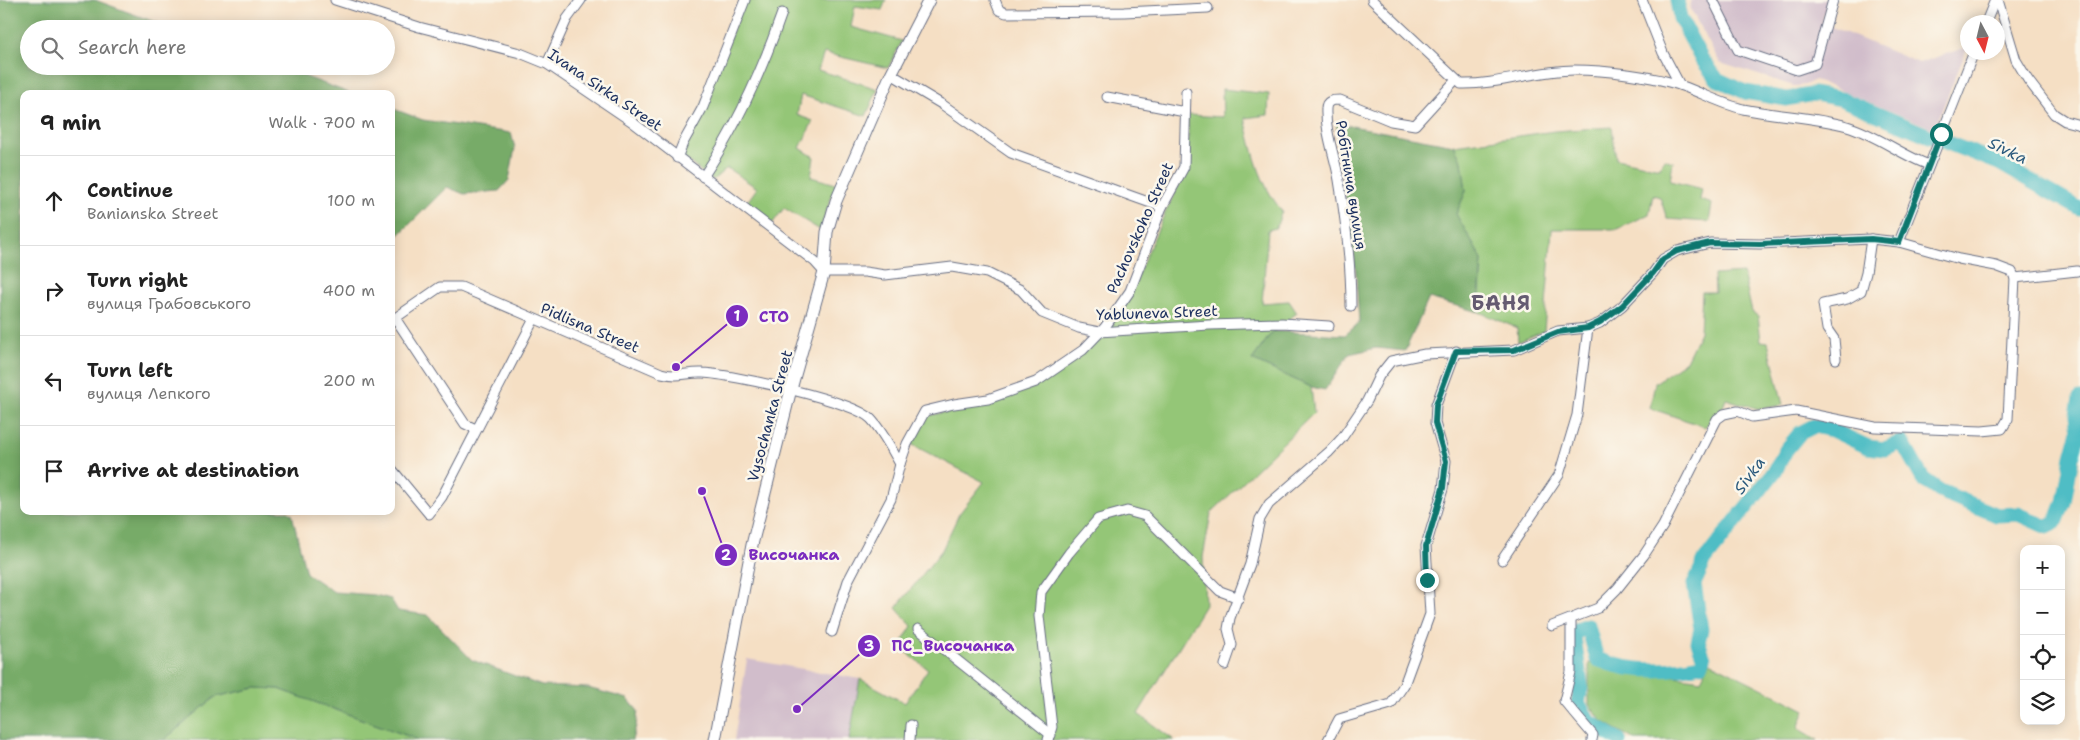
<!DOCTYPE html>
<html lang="en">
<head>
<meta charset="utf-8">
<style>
  :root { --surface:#fff; --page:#f2f2f2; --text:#222; --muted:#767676; --line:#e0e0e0 }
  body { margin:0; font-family:"Shantell Sans",sans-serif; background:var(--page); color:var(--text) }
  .controls { position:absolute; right:15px; bottom:15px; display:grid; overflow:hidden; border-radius:10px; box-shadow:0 2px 12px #0003 }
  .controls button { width:45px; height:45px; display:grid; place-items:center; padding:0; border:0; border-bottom:1px solid var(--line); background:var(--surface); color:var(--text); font:25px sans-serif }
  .compass { position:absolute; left:1960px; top:15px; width:45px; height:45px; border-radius:50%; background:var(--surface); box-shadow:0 2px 12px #0003; rotate:173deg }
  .stop { position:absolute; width:15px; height:15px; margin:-11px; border:4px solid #0f766e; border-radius:50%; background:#fff }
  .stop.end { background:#0f766e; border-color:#fff; box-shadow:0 1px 5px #0008 }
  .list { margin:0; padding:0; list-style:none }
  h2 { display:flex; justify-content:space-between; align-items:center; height:65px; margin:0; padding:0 20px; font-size:21px }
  h2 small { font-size:16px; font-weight:400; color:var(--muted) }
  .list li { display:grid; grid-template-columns:32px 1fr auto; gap:15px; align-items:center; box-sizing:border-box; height:90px; padding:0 20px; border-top:1px solid var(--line) }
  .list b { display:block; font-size:19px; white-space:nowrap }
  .list p { margin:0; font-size:16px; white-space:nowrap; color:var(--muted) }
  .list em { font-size:16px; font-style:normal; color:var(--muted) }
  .icon { flex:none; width:28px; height:28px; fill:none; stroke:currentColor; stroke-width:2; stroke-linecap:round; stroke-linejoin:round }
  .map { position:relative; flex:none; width:2080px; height:740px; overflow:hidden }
  .search { position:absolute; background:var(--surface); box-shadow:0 2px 12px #0003; left:20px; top:20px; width:375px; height:55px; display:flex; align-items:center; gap:12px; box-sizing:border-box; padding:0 18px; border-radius:28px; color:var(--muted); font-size:19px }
  .panel { position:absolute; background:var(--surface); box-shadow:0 2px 12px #0003; left:20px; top:90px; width:375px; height:425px; border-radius:10px }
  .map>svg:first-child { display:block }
</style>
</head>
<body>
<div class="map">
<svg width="2080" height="740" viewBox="0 0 2080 740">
  <rect width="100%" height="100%" fill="#fbf7ec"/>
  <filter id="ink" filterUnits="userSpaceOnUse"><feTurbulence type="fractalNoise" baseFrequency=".02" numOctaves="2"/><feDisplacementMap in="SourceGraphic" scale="10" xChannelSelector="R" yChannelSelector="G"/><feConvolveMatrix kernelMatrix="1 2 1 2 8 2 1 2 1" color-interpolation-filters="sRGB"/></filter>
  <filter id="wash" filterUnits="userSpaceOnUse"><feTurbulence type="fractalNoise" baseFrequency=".0096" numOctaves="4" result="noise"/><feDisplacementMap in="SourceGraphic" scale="20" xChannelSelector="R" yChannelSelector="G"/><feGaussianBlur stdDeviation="1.12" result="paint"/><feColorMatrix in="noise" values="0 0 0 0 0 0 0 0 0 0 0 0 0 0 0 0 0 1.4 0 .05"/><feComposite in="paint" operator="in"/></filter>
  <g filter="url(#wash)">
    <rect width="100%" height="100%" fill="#f5dfc4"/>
    <!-- industrial -->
    <g fill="#d1bdcb">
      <polygon points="1690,0 1827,0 1822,23 1919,63 1967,47 1967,49 1934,129 1815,80 1805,85 1794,86 1720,63 1691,10"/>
      <polygon points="747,659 860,679 849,740 734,740"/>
    </g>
    <!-- green -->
    <g fill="#94c677" stroke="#587a6a">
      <polygon points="745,0 886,0 882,10 855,6 851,27 902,41 888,68 824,53 818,70 878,89 866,116 801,95 797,115 813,121 800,148 814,157 811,177 836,184 820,230 784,208 772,224 745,205 757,188 727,168 713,180 681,156"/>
      <path d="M1222,89L1269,94L1268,115L1245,118C1253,152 1259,183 1282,211L1276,228L1268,230L1262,303L1289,301L1297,313L1273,331L1252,360L1311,387L1314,413L1211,513L1203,557L1205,605L1138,714L1174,740H849L860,679L905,703L928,669L899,647L912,626L896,608L942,550L959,514L984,482L909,443L926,416L984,405L1037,385L1100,338L1121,313L1165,213L1188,167V115L1223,117Z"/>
      <polygon points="1612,127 1616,159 1660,168 1664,159 1673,162 1670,181 1702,189 1700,200 1712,204 1709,222 1667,219 1660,197 1653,195 1649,214 1618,229 1552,229 1544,331 1518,342 1517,328 1479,312 1482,260 1456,214 1466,191 1462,162 1454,145 1555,131"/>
      <polygon points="1743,273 1752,312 1758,316 1761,341 1768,342 1783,405 1759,409 1726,399 1723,407 1705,427 1650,408 1655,383 1686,361 1700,332 1702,292 1715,292 1714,275"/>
      <polygon points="1710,662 1805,710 1798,728 1818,740 1635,740 1602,721 1589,705 1589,663 1701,680"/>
      <polygon points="255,688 279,689 419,740 164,740 215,697"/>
    </g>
    <!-- forest -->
    <g fill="#77ab68" stroke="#496d63">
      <polygon points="0,0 95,0 174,29 29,29 29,66 277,66 352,94 24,94 24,511 287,511 292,514 306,573 334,592 375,595 391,599 398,611 428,615 472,660 542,686 588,688 628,699 638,711 636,726 632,740 419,740 279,689 255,688 215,697 164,740 0,740"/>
      <polygon points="391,108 423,120 511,133 515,148 509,180 499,191 464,194 447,187 391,243"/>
      <polygon points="1336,123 1454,145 1462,162 1466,191 1456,214 1482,260 1478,312 1429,298 1405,351 1376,348 1349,354 1325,390 1311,387 1252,360 1273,331 1345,335 1359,323 1356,272"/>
    </g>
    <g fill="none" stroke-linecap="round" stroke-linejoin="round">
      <!-- river -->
      <g stroke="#4fbdc5" stroke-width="15">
        <polyline points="1677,0 1680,18 1701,58 1717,79 1745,92 1787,99 1814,94 1841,99 1927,135 1999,163 2080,209"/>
        <path d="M1619,740L1590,722L1578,704L1581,686L1574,637L1579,629L1588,626L1597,659C1630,673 1666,672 1701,665L1704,658L1698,642L1701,629L1694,584L1705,560L1775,471L1786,450L1800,433L1814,426L1832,430L1868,447L1885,449L1902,442L1923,479L1940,491L1997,515L2018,514L2047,527L2057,520L2064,502L2072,457L2079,431L2077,415L2080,399"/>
      </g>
    </g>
  </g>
  <g filter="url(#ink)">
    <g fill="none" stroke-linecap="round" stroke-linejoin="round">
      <defs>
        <g id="minor">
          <polyline points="335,0 419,27 520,53 547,64 631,121 815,262 824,272 865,272 885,275 952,267 987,273 1021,290 1042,313 1079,328 1099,332 1209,325 1282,323 1329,326"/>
          <polyline points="995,0 999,10 1006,13 1124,12 1208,8"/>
          <path d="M1372,0L1461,84C1499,85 1536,70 1574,70C1604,70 1655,76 1682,86C1702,93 1722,104 1743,109C1777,116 1813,117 1847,126C1877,135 1901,155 1929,165"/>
          <polyline points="1642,0 1663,53 1680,85"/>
          <polyline points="1713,0 1738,50 1797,70 1815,64 1833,0"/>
          <polyline points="1998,0 2016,60 2028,80 2054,114 2065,121 2080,125"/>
          <polyline points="1986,22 1995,0"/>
          <polyline points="547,64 567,19 581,0"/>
          <polyline points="891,74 943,105 1011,153 1162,207"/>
          <polyline points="1107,97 1185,112"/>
          <polyline points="677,158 683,143 703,107 745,0"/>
          <path d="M703,177C737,126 762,71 782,13"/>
          <polyline points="1899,242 1974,52"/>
          <polyline points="2015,278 2077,271"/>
          <path d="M1351,306C1351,264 1346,222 1339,180C1335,157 1325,132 1326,109C1326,100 1333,100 1340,100L1391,121L1415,125L1456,80"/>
          <polyline points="395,318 465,424 476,429"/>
          <path d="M391,321L440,287H461L661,373C681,378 686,372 703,373C731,374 854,401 871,419C883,432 892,450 900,464L891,499L848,581L832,632"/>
          <polyline points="1836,359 1834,339 1827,329 1823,304 1847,299 1861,291 1866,273 1871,239"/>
          <polyline points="900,464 907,444 925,411 954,404 988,399 1036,382 1083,350 1105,327 1130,291 1162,207 1184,167 1186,92"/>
          <polyline points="391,468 429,514 442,497 534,319"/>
          <polyline points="1502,560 1559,475 1577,415 1588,328"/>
          <polyline points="1571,619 1571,672 1564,701 1593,735 1592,740"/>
          <polyline points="1552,626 1598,608 1617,589 1644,555 1663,526 1717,419 1724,414 1738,411 1752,417 1796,411 1875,427 1982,431 2002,429 2008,419 2015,278"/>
          <polyline points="918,629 1051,735"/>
          <polyline points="1225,665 1232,645 1228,629 1230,618 1250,564 1260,519 1269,504 1329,452 1342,438 1367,401 1379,376 1391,361 1425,354 1514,350 1558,331 1588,328 1600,323 1622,306 1653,273 1663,259 1677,251 1710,243 1760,244 1871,239 1899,242 1959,259 1996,266 2012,272 2015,278"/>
          <polyline points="910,740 911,725"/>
          <polyline points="1048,740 1052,727 1039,616 1041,592 1069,553 1098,519 1127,511 1145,516 1220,591 1239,598"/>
          <polyline points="1328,740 1339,719 1391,704 1404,685 1430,614 1426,546 1443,489 1446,461 1435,423 1436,405 1456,351"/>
        </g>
        <polyline id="tertiary" points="715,740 752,545 791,389 824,272 827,232 836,201 891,74 929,0"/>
      </defs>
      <!-- minor casing -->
      <use href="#minor" stroke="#676d82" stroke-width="11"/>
      <!-- tertiary casing -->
      <use href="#tertiary" stroke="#676d82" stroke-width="13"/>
      <!-- minor -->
      <use href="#minor" stroke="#fff" stroke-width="9"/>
      <!-- tertiary -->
      <use href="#tertiary" stroke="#fff" stroke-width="11"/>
    </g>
  </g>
  <g fill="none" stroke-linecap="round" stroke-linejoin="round" filter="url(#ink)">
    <!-- route -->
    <polyline stroke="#0f766e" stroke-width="6" points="1427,580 1426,546 1443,488 1446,461 1435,423 1436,405 1456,351 1514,350 1558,332 1588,328 1600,322 1622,306 1653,273 1663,259 1677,251 1710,243 1760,244 1871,239 1899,242 1941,134"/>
  </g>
  <g text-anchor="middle" stroke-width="5" stroke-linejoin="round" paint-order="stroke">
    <!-- street labels -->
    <g font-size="15" fill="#1b2f5e" stroke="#fbf7ec">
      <text transform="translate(605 90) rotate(34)" y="5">Ivana Sirka Street</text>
      <text transform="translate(1351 185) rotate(81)" y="5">Робітнича вулиця</text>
      <text transform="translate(1140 228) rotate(-66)" y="5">Pachovskoho Street</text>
      <text transform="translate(1157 313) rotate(-2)" y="5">Yabluneva Street</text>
      <text transform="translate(590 328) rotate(23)" y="5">Pidlisna Street</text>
      <text transform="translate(770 416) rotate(-75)" y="5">Vysochanka Street</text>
    </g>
    <!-- water labels -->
    <g font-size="16" font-style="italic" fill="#2b5a7d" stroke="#fbf7ec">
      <text transform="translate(2008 150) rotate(26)" y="6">Sivka</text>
      <text transform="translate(1749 475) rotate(-54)" y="6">Sivka</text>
    </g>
    <!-- district labels -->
    <g font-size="20" font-weight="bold" letter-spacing="1" fill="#655b71" stroke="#fbf7ec">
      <text x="1501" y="310">БАНЯ</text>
    </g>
  </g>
  <!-- callouts -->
  <path fill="none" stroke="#7b2cbf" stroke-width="2" d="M676 367L737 316M702 491L726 555M797 709L869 646"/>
  <g fill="#7b2cbf" stroke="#fbf7ec" stroke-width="2">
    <circle cx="676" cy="367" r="5"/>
    <circle cx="702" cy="491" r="5"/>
    <circle cx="797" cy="709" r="5"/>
    <circle cx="737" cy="316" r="12"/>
    <circle cx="726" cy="555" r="12"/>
    <circle cx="869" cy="646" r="12"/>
  </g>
  <g font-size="15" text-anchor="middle" font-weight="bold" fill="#fff">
    <text x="737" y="321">1</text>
    <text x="726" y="560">2</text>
    <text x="869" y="651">3</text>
  </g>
  <g font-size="16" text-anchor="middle" font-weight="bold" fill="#7b2cbf" stroke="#fbf7ec" stroke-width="5" stroke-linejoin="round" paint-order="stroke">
    <text x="774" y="322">СТО</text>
    <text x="794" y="560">Височанка</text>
    <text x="953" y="651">ПС_Височанка</text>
  </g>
</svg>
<div class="controls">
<button>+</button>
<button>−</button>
<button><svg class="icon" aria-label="locate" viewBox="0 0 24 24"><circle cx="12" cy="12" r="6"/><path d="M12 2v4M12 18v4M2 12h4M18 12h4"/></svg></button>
<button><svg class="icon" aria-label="layers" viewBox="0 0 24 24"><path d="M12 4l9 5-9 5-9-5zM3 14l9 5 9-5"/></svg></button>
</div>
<svg class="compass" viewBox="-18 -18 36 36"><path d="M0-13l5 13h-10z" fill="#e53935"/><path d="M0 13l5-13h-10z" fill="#767676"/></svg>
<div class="stop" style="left:1941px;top:134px"></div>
<div class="stop end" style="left:1427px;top:580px"></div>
<div class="search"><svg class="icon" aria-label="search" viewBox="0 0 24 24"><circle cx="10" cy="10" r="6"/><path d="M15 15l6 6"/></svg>Search here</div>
<section class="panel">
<h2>9 min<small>Walk · 700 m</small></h2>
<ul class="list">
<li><svg class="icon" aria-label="ahead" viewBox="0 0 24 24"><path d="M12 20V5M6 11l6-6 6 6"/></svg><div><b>Continue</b><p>Banianska Street</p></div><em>100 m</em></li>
<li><svg class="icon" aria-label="right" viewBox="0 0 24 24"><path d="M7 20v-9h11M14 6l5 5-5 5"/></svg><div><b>Turn right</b><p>вулиця Грабовського</p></div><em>400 m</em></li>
<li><svg class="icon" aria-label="left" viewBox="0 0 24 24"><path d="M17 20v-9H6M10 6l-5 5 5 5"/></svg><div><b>Turn left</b><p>вулиця Лепкого</p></div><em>200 m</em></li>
<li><svg class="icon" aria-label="arrive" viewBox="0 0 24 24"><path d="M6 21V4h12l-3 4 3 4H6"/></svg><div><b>Arrive at destination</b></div></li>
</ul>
</section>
</div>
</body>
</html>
